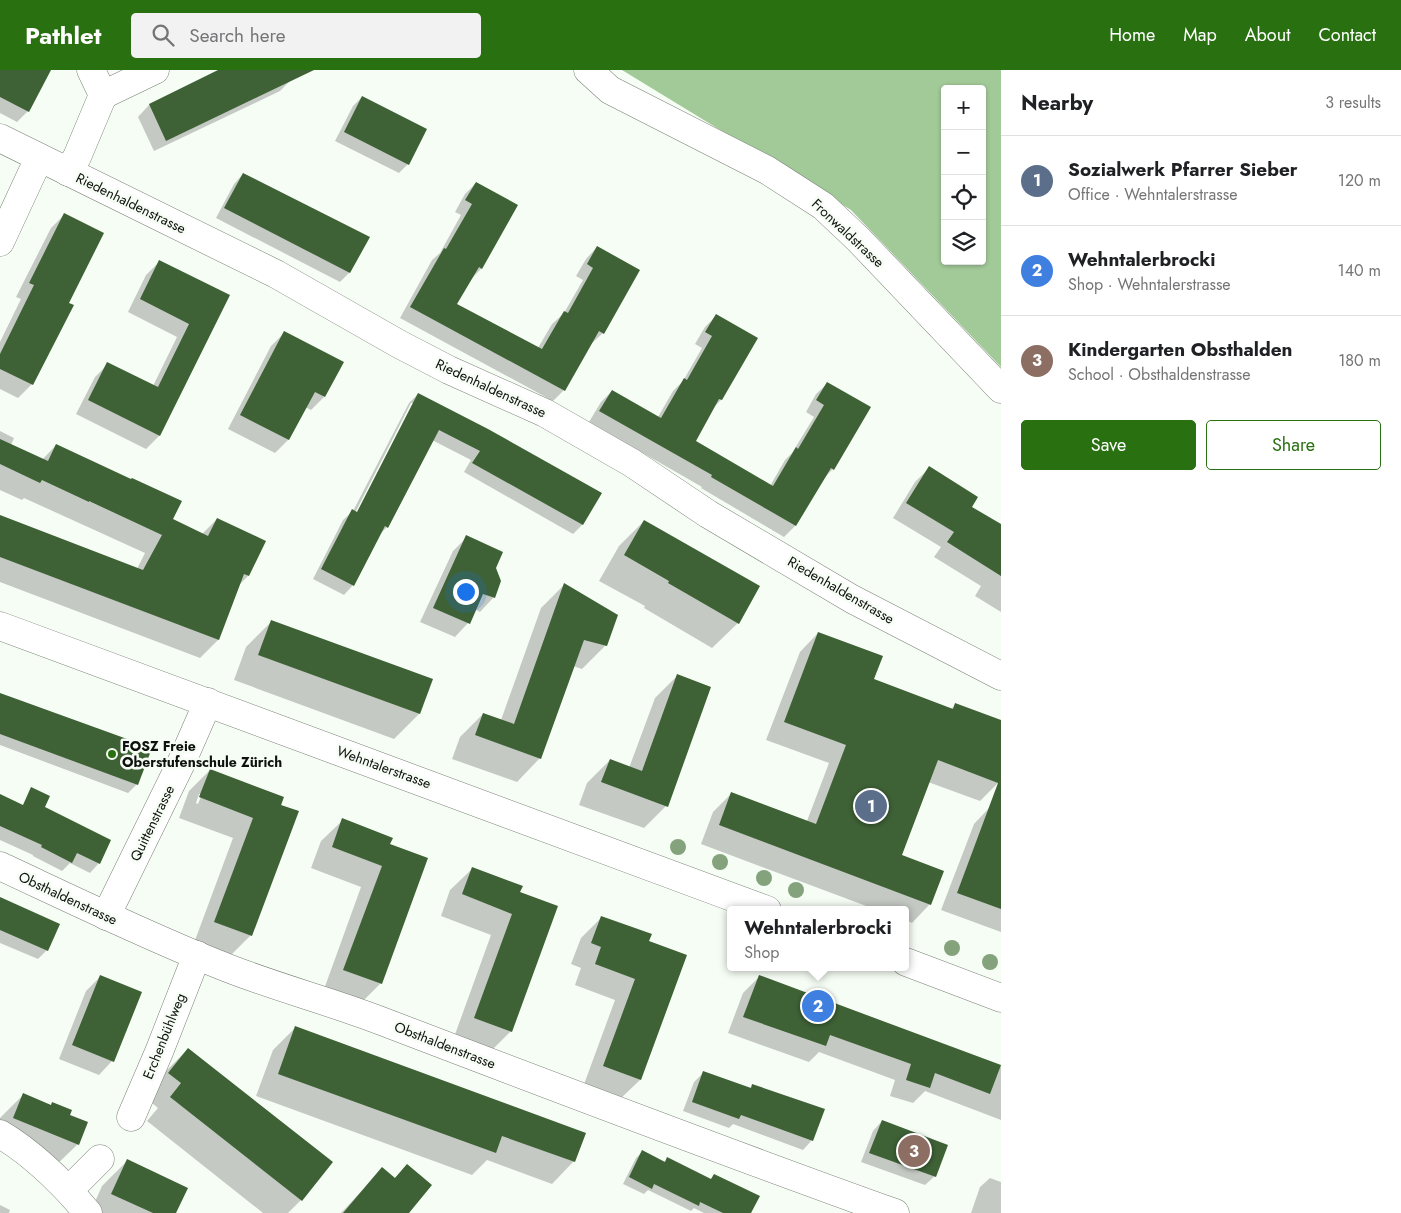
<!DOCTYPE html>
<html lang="en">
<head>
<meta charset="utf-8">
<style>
  :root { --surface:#fff; --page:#f2f2f2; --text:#202124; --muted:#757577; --line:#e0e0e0; --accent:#287010 }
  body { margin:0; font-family:Jost,sans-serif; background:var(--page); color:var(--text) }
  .controls { position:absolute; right:15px; top:15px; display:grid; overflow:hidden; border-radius:5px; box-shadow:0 1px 4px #0004 }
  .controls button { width:45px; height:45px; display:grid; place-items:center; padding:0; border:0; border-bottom:1px solid var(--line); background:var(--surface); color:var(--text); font:25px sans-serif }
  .you { position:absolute; left:465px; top:521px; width:18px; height:18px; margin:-12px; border:4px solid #fff; border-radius:50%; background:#1a73e8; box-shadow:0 0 0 8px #1a73e833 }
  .badge { display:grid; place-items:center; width:32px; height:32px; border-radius:50%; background:var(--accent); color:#fff; font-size:16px; font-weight:700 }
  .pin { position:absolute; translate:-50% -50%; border:2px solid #fff; box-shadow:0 1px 5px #0006 }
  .popup { position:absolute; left:727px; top:836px; width:182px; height:65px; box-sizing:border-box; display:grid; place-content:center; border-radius:5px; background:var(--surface); filter:drop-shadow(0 1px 4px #0005); font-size:16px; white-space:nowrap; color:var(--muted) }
  .popup b { font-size:19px; color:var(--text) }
  .popup::after { content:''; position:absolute; left:50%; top:100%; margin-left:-10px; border:10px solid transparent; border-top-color:var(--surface) }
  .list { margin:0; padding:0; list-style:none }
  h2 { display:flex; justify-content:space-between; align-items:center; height:65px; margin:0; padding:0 20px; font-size:21px }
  h2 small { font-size:16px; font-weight:400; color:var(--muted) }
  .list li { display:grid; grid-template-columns:32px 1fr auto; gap:15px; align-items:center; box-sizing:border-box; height:90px; padding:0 20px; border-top:1px solid var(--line) }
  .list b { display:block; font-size:19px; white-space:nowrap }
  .list p { margin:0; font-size:16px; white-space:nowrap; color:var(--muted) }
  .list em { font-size:16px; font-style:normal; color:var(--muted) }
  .actions { display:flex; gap:10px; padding:15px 20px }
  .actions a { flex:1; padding:11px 0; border:1px solid var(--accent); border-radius:5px; text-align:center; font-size:18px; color:var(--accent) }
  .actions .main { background:var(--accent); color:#fff }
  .icon { flex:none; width:28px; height:28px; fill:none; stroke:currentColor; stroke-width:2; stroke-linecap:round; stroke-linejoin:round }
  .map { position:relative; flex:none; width:1001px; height:1143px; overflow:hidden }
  header { display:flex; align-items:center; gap:30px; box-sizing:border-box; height:70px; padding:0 25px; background:var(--accent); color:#fff }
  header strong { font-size:24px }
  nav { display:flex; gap:28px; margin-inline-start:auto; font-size:18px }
  .search { width:350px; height:45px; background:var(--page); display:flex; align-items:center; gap:12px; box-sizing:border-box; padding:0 18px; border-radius:5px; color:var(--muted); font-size:19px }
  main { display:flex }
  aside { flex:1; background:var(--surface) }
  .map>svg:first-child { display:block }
</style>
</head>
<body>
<header>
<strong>Pathlet</strong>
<div class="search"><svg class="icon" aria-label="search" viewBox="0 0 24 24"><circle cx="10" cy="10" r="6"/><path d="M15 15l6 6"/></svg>Search here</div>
<nav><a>Home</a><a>Map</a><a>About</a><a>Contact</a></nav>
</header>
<main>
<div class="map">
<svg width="1001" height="1143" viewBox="0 0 1001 1143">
  <rect width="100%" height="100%" fill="#f6fdf4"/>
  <!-- forest -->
  <path fill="#a2c998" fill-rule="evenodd" d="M622,0H1001V297L851,140ZM945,19H982V191H945Z"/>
  <!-- shadow -->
  <g fill="#0003" fill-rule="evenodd">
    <polygon points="0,0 49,0 28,41 17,52 0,43"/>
    <polygon points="222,0 287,0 291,10 280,21 154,81 138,47 149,35"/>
    <polygon points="362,27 408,94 399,103 335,71 353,36"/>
    <polygon points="243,104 368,168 349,203 340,212 216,148 234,114"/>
    <polygon points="476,113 517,136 481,199 470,210 456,235 538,278 552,254 564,243 583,210 576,206 586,189 597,177 603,263 591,274 564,320 553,331 400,248 432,190 440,183 461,145 455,142 465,124"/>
    <polygon points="65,144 68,233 32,314 18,328 0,319 0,272 21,229 16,227 51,158"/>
    <polygon points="159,192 229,226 159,366 146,379 76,344 95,307 108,294 153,316 177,267 128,242 146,205"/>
    <polygon points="716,246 721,330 712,339 694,371 770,416 785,390 792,383 814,347 806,342 816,324 828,313 833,399 822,410 795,456 784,467 701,418 702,417 589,352 601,332 612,321 658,347 673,321 683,311 702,278 695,274 705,257"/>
    <polygon points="284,263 324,327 311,340 305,337 288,370 275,383 228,359 271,276"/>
    <path d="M418,324L600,424L582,455L573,464L464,402L471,390L432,370L387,457L378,466L353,515L344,525L313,509L343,450L353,441L409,333ZM411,333H414L355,448L353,447Z"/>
    <polygon points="0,361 14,368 11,375 42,390 56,375 171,450 202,464 217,449 248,506 239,515 218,570 200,588 0,512 0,446 137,499 145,483 24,428 22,430 0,420"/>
    <polygon points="929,398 970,437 1001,456 1001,542 975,526 981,516 934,487 941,477 893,448 915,412"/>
    <polygon points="644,451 738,553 712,578 644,538 645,536 599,511 619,476"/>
    <polygon points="467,467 495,498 500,511 493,528 480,542 475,539 468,553 455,567 420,552 453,481"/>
    <polygon points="564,515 606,575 582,599 573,596 540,688 517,712 452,689 460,667 483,644 501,650 541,538"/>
    <polygon points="271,552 431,610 419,644 394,669 234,610 246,577"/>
    <polygon points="818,563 873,610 951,639 956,634 1001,651 1001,706 998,713 980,731 928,712 900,786 930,834 912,853 906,850 906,840 877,840 701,774 713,742 732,723 807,751 829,693 766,670 800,582"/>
    <polygon points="677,606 666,736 644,758 579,735 587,713 610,690 629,698 655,628"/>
    <polygon points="0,625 19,632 21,631 150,678 137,714 128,723 0,675"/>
    <path d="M210,700L283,728L251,865L230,886L194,873L233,768L179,748L189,721ZM199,724H202L198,734L196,733Z"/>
    <polygon points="0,726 22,736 99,793 90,803 70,793 62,801 33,786 33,785 0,770"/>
    <polygon points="990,737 1001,741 1001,862 941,840 974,754"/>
    <polygon points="343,750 388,775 381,913 359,935 323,922 361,817 311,798 321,771"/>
    <polygon points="472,799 519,823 511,961 489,983 453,970 491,865 441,846 450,820"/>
    <polygon points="0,830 47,880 38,889 0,873"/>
    <polygon points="601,848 648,871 686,886 640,1010 619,1030 583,1017 615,930 575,915 581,898 571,894 581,868"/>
    <polygon points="100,907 112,991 99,1005 59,989 86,921"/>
    <polygon points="759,907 1001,996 1001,1050 925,1021 913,1033 890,1026 895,1010 819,982 809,992 728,963 743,923"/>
    <polygon points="295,958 574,1091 552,1114 487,1090 472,1105 256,1026 273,980"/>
    <polygon points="188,979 301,1130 288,1143 263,1143 147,1051 158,1038 145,1027 164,1003"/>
    <polygon points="703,1003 749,1019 753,1015 812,1070 803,1080 733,1054 729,1058 683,1041 694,1012"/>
    <polygon points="24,1024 50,1036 53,1033 69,1045 78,1074 52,1099 0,1078 0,1048"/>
    <polygon points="882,1051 935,1106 925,1115 861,1092 873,1061"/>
    <polygon points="642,1082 664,1092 668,1089 750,1143 704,1143 694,1138 691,1141 648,1120 644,1124 623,1114 636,1088"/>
    <polygon points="127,1091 175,1143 90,1143 102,1116"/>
    <polygon points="407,1095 407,1143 341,1143 382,1099 394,1109"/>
    <polygon points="990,1108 1001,1112 1001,1143 971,1143 980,1117"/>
    <polygon points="0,1135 10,1140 9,1143 0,1143"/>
  </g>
  <!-- building -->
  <g fill="#3e6136">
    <polygon points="0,0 51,0 29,42 0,27"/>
    <polygon points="218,0 314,0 166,71 149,34"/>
    <polygon points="362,26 427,59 409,95 344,62"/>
    <polygon points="243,103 370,167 350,203 224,138"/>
    <polygon points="476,112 518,135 482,199 479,197 457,234 542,279 564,241 568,243 593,198 587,194 597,176 640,200 604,264 599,261 565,321 410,237 444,178 446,179 472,134 465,130"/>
    <polygon points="64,143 104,163 69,233 74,235 33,315 0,299 0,284 34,215 29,213"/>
    <polygon points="159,190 230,225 160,366 88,330 107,292 158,317 189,254 140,229"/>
    <polygon points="716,244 758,268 722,330 719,329 696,371 773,416 796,377 798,379 824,335 816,330 827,312 871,337 834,400 831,398 796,456 711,407 712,405 599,341 612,320 661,348 684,308 687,310 712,266 705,262"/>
    <polygon points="284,261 344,292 325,327 315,322 289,370 240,345"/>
    <polygon points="418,323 488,359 602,423 583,455 472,393 480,381 439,360 388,458 385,456 354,516 321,499 352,439 357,442"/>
    <polygon points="0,369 48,391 56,374 131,409 132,408 182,431 173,449 208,466 217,448 266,471 249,506 244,504 219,570 0,487 0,445 143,500 162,465 89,431 89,432 42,410 40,413 0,394"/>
    <polygon points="929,396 978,427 972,437 1001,454 1001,506 947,472 954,462 906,433"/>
    <polygon points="644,450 760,516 739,554 668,513 669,511 624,485"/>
    <polygon points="466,465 503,482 496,498 501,511 495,528 483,524 470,554 433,538"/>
    <polygon points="564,513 618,545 607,576 584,570 541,689 475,665 483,643 514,654"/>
    <polygon points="271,550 433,609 420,644 258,585"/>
    <polygon points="818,562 883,586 874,609 953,639 955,633 1001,650 1001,839 957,823 998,713 938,690 902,785 944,801 931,835 719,755 731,722 816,754 846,675 784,652"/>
    <polygon points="677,604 711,617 668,737 601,712 610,689 642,701"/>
    <polygon points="0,623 152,678 138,715 0,664"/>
    <polygon points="210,699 284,727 281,735 299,741 252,866 214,852 253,748 199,727"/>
    <polygon points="31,717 50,726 45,737 111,770 100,794 77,783 72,793 41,777 42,775 0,756 0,724 23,735"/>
    <polygon points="342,748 393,768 390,774 428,788 382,914 343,900 382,796 332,777"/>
    <polygon points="472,797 523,816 520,822 558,836 512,962 474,948 512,844 462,824"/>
    <polygon points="0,827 60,854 48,881 0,860"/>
    <polygon points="601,846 652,864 649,871 687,885 641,1010 603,996 635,909 595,894 601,877 591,873"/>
    <polygon points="100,905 142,922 114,992 72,975"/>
    <polygon points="759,905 1001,995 990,1024 935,1003 930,1018 906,1010 911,994 830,965 826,976 743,947"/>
    <polygon points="295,956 586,1063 575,1092 502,1066 496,1083 278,1004"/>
    <polygon points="188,978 333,1092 302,1131 170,1027 181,1013 168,1003"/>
    <polygon points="703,1001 751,1018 752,1014 825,1039 813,1071 741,1045 739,1049 692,1032"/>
    <polygon points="23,1023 51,1035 52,1032 72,1040 70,1045 88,1052 79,1075 13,1048"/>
    <polygon points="882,1050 948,1075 936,1107 869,1083"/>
    <polygon points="642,1080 665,1092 667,1087 711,1109 714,1104 760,1126 751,1143 723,1143 700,1132 699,1136 654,1114 652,1119 629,1107"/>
    <polygon points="127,1089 188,1118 176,1143 153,1143 111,1124"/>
    <polygon points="407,1094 432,1115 409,1143 343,1143 382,1097 395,1108"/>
  </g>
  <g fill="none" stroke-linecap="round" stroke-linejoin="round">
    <defs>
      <g id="minor">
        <polyline points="588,0 610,20 767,100 823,136 858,169 1001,319"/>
        <polyline points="103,25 155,0"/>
        <polyline points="0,68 276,204 399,274 449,300 545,343 632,393 708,444 852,529 1001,606"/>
        <polyline points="68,102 77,87 103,25 91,0"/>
        <polyline points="0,172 39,88"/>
        <path d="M0,796C73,830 145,865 220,895C274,917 330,931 384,952C554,1017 724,1082 895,1143"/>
        <polyline points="106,846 183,689 208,632"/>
        <polyline points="131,1047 159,982 197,885"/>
        <path d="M0,1064C35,1085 62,1112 88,1143"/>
        <polyline points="69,1120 100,1089"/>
      </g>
      <g id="major">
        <polyline points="0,556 767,840"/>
        <polyline points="906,892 1001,928"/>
      </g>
    </defs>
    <!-- minor casing -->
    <use href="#minor" stroke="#7a8078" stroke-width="29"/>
    <!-- major casing -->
    <use href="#major" stroke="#7a8078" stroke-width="29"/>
    <!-- minor -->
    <use href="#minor" stroke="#fff" stroke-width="28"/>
    <!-- major -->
    <use href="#major" stroke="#fff" stroke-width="28"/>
  </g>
  <!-- trees -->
  <g fill="#84a27b">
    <circle cx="678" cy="777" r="8"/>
    <circle cx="720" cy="792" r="8"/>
    <circle cx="764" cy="808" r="8"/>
    <circle cx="796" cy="820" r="8"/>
    <circle cx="952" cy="878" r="8"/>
    <circle cx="990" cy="892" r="8"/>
  </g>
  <!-- markers -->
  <circle fill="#287010" stroke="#f6fdf4" stroke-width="2" cx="112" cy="684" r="5"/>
  <g text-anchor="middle" stroke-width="5" stroke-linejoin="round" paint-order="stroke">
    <!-- street labels -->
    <g font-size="14" fill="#0f110e" stroke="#f6fdf4">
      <text transform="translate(131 133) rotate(26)" y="5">Riedenhaldenstrasse</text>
      <text transform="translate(848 163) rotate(43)" y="5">Fronwaldstrasse</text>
      <text transform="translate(491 318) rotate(25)" y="5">Riedenhaldenstrasse</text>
      <text transform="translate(841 520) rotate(30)" y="5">Riedenhaldenstrasse</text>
      <text transform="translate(384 697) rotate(20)" y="5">Wehntalerstrasse</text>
      <text transform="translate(152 753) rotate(-64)" y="5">Quittenstrasse</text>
      <text transform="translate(68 828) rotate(25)" y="5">Obsthaldenstrasse</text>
      <text transform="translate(164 966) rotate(-68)" y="5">Erchenbühlweg</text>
      <text transform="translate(445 975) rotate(21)" y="5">Obsthaldenstrasse</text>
    </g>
    <!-- poi labels -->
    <g font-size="14" font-weight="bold" fill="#0f110e" stroke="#f6fdf4" text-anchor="start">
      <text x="122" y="681">FOSZ Freie<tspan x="122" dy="16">Oberstufenschule Zürich</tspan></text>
    </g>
  </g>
</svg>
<div class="controls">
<button>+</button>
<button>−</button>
<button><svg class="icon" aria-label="locate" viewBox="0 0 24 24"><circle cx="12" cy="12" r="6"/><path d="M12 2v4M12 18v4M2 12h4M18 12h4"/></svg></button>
<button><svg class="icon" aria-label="layers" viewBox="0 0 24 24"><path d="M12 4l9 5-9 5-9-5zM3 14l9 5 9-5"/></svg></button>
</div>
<div class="you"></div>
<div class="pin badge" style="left:871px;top:736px;background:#5c6f8a">1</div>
<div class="pin badge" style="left:818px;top:936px;background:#3f7fe0">2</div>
<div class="popup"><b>Wehntalerbrocki</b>Shop</div>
<div class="pin badge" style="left:914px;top:1081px;background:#8d6e63">3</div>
</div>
<aside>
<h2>Nearby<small>3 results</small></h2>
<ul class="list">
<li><span class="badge" style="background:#5c6f8a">1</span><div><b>Sozialwerk Pfarrer Sieber</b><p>Office · Wehntalerstrasse</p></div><em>120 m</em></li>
<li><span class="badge" style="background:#3f7fe0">2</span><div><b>Wehntalerbrocki</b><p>Shop · Wehntalerstrasse</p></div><em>140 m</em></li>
<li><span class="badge" style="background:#8d6e63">3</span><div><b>Kindergarten Obsthalden</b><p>School · Obsthaldenstrasse</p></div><em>180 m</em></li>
</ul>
<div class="actions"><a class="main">Save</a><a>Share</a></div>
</aside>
</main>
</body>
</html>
